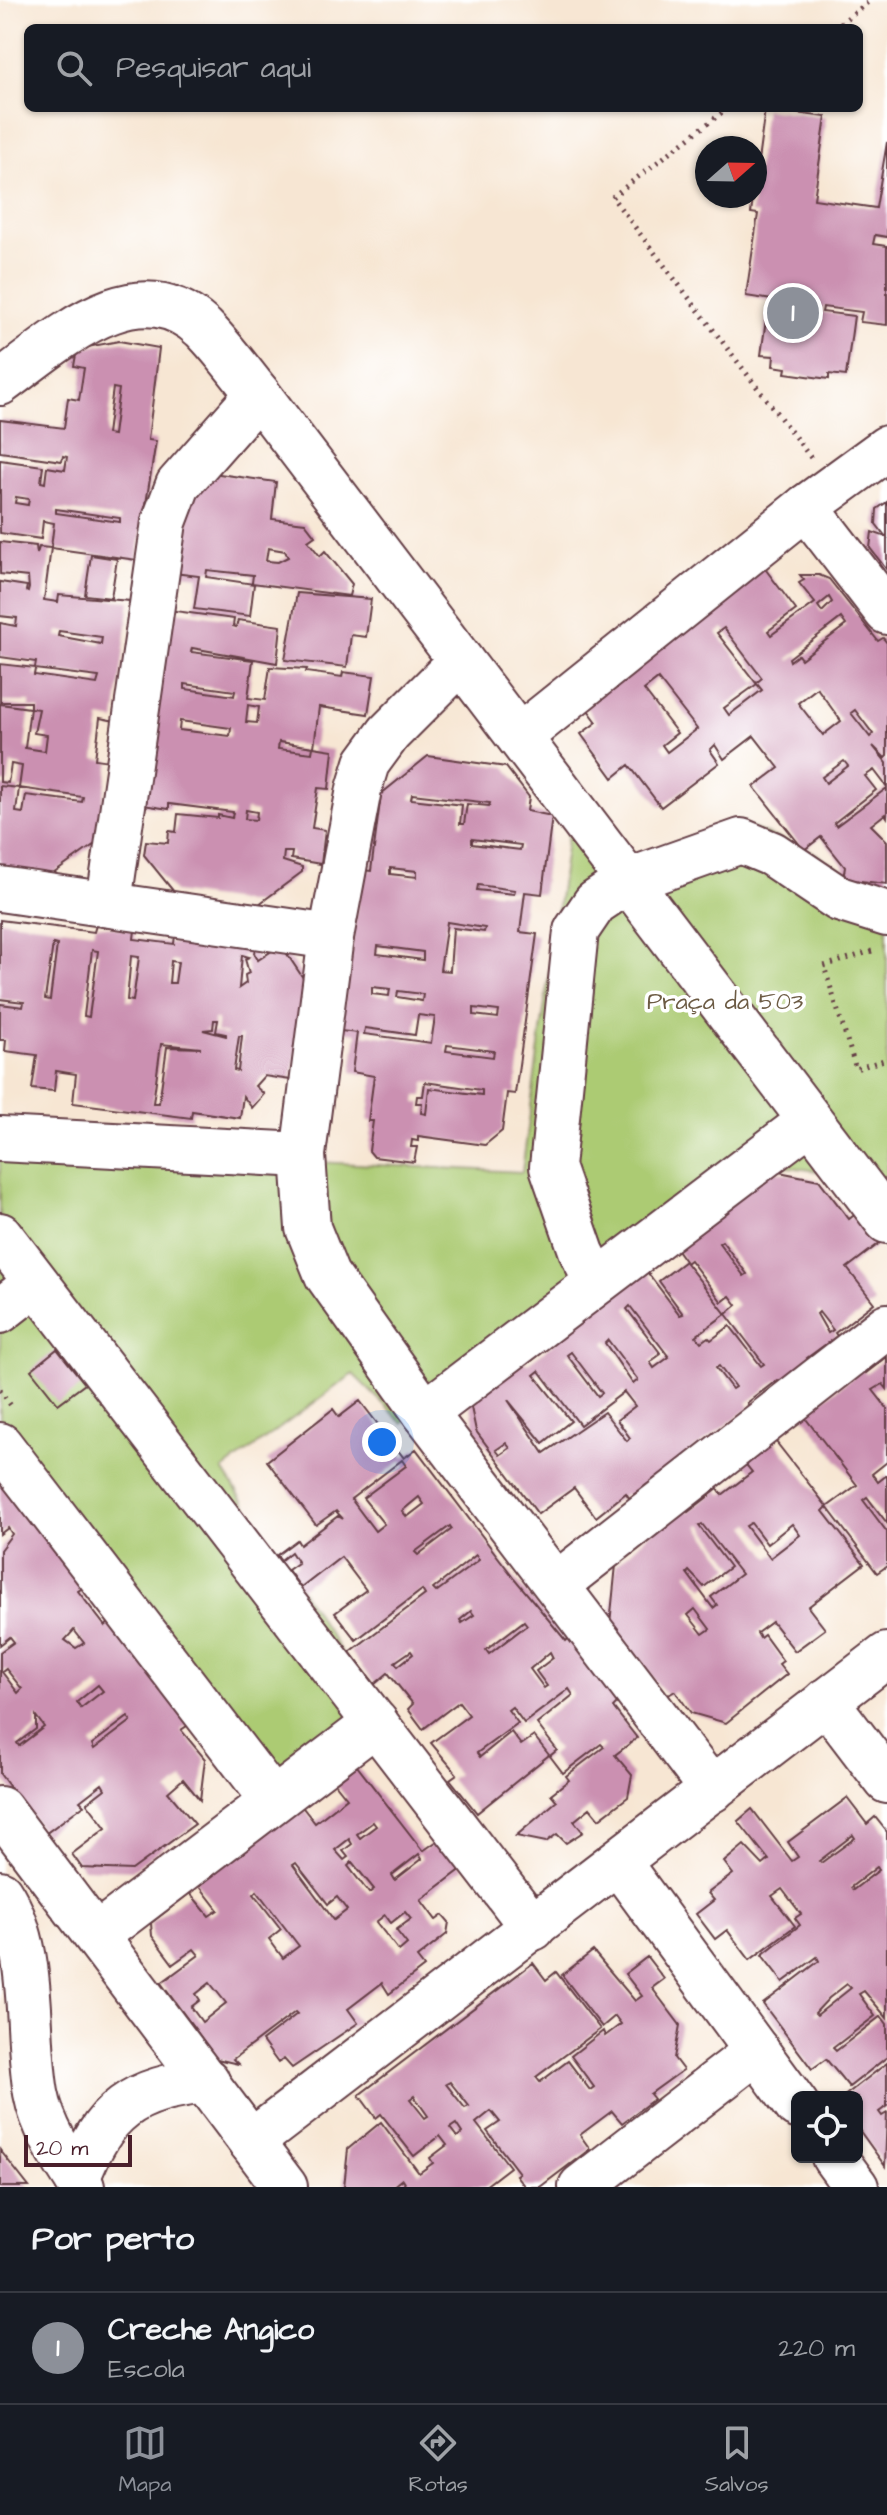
<!DOCTYPE html>
<html lang="pt">
<head>
<meta charset="utf-8">
<style>
  :root { --surface:#171b24; --page:#20242c; --text:#f1f3f6; --muted:#9ea1a6; --line:#363941; --accent:#8c9099 }
  body { margin:0; font-family:"Architects Daughter",sans-serif; background:var(--page); color:var(--text) }
  .controls { position:absolute; right:24px; bottom:24px; display:grid; overflow:hidden; border-radius:12px; box-shadow:0 2px 6px #0004 }
  .controls button { width:72px; height:72px; display:grid; place-items:center; padding:0; border:0; border-bottom:2px solid var(--line); background:var(--surface); color:var(--text); font:40px sans-serif }
  .compass { position:absolute; left:695px; top:136px; width:72px; height:72px; border-radius:50%; background:var(--surface); box-shadow:0 2px 6px #0004; rotate:70deg }
  .scale { position:absolute; left:24px; bottom:20px; width:108px; box-sizing:border-box; padding-left:8px; border:4px solid #4a1f2b; border-top:0; font-size:22px; line-height:28px; white-space:nowrap; color:#4a1f2b; -webkit-text-stroke:6px #fff; paint-order:stroke }
  .you { position:absolute; left:382px; top:1442px; width:28px; height:28px; margin:-20px; border:6px solid #fff; border-radius:50%; background:#1a73e8; box-shadow:0 0 0 12px #1a73e833 }
  .badge { display:grid; place-items:center; width:52px; height:52px; border-radius:50%; background:var(--accent); color:#fff; font-size:26px; font-weight:700 }
  .pin { position:absolute; translate:-50% -50%; border:4px solid #fff; box-shadow:0 2px 8px #0006 }
  .list { margin:0; padding:0; list-style:none }
  h2 { display:flex; justify-content:space-between; align-items:center; height:104px; margin:0; padding:0 32px; font-size:34px }
  h2 small { font-size:26px; font-weight:400; color:var(--muted) }
  .list li { display:grid; grid-template-columns:52px 1fr auto; gap:24px; align-items:center; box-sizing:border-box; height:112px; padding:0 32px; border-top:2px solid var(--line) }
  .list b { display:block; font-size:30px; white-space:nowrap }
  .list p { margin:0; font-size:26px; white-space:nowrap; color:var(--muted) }
  .list em { font-size:26px; font-style:normal; color:var(--muted) }
  .icon { flex:none; width:44px; height:44px; fill:none; stroke:currentColor; stroke-width:2; stroke-linecap:round; stroke-linejoin:round }
  .map { position:relative; flex:none; width:887px; height:2187px; overflow:hidden }
  .search { position:absolute; background:var(--surface); box-shadow:0 2px 6px #0004; left:24px; right:24px; top:24px; height:88px; display:flex; align-items:center; gap:20px; box-sizing:border-box; padding:0 28px; border-radius:12px; color:var(--muted); font-size:30px }
  .sheet { height:216px; background:var(--surface) }
  nav { display:flex; justify-content:space-around; align-items:center; box-sizing:border-box; height:112px; border-top:2px solid var(--line); background:var(--surface); font-size:22px; color:var(--muted) }
  nav a { display:grid; justify-items:center; gap:4px }
  nav .on { color:var(--accent) }
  .map>svg:first-child { display:block }
</style>
</head>
<body>
<div class="map">
<svg width="887" height="2187" viewBox="0 0 887 2187">
  <rect width="100%" height="100%" fill="#fff"/>
  <filter id="ink" filterUnits="userSpaceOnUse"><feTurbulence type="fractalNoise" baseFrequency=".0125" numOctaves="2"/><feDisplacementMap in="SourceGraphic" scale="16" xChannelSelector="R" yChannelSelector="G"/><feConvolveMatrix kernelMatrix="1 2 1 2 8 2 1 2 1" color-interpolation-filters="sRGB"/></filter>
  <filter id="wash" filterUnits="userSpaceOnUse"><feTurbulence type="fractalNoise" baseFrequency=".006" numOctaves="4" result="noise"/><feDisplacementMap in="SourceGraphic" scale="32" xChannelSelector="R" yChannelSelector="G"/><feGaussianBlur stdDeviation="1.8" result="paint"/><feColorMatrix in="noise" values="0 0 0 0 0 0 0 0 0 0 0 0 0 0 0 0 0 1.4 0 .05"/><feComposite in="paint" operator="in"/></filter>
  <g filter="url(#wash)">
    <rect width="100%" height="100%" fill="#f7e6d3"/>
    <!-- green -->
    <polygon fill="#accb73" stroke="#7b754f" stroke-width="2" points="574,789 628,865 738,823 811,851 887,896 887,1175 879,1180 755,1162 403,1423 353,1374 223,1470 380,1712 264,1801 0,1465 0,1147 522,1172"/>
    <g id="blocks">
      <!-- building -->
      <g fill="#cb90b1" fill-rule="evenodd">
        <polygon points="765,109 826,117 814,199 876,208 887,142 887,237 875,235 873,244 887,246 887,325 860,322 862,312 823,307 822,312 854,316 846,376 829,374 829,379 785,373 786,368 773,366 774,356 761,355 767,313 780,316 782,306 810,310 811,306 746,296 758,214 751,213"/>
        <path d="M119,341L159,348L148,440L156,441L137,560L51,548L54,523L43,521L41,539L0,533V460L43,466L41,482L45,483L47,467L65,470L67,457L63,456L62,461L0,452V420L64,428L68,398L79,400L84,368L74,366L77,349ZM113,388L119,389L113,435L107,434ZM16,497L29,499L28,505L15,503ZM56,509L120,518V522L56,513Z"/>
        <path d="M212,473L276,482L272,519L305,523L315,536L308,541L320,556L325,551L352,584L349,596L252,583L253,575L207,570L206,577L254,584L250,616L194,609L199,576L174,573L181,508ZM268,548L285,551L288,557L278,562L266,561Z"/>
        <polygon points="887,502 887,570 870,548 872,532 886,537 876,524 877,509"/>
        <path d="M0,542L36,546L37,554L39,547L51,548L44,600L58,602L59,595L130,601L115,721L100,718L95,759L110,761L95,844L50,876L0,869V786L19,788L16,812L23,813L26,795L82,802L83,797L19,788L22,766L11,764L8,783L0,782V704L30,708V702H0V664L35,668L36,662L0,657V623L16,626L17,618L0,616V582L27,586L26,591L28,592L29,588L28,577L0,574ZM59,631L102,637L101,644L58,636ZM35,669L99,677L97,684L34,675ZM30,708L39,709L34,733L47,735L45,751L25,748Z"/>
        <polygon points="91,555 117,559 111,598 85,595"/>
        <path d="M760,562L796,610L768,631L771,635L815,603L799,583L804,580L800,575H819L829,579L878,641L883,638L887,643V756L885,758L873,746L887,763V787L874,770L865,776L876,790L834,823L836,826L887,788V817L885,814L871,825L887,841V884L843,879L845,867L821,837L804,850L754,787L779,768L754,736L724,759L715,745L710,750L719,763L661,807L629,765L613,778L581,734L597,722L582,702ZM829,597L832,602L822,612L818,606ZM841,618L846,625L801,659L798,655L790,661L789,658ZM724,628L762,678L756,683L717,633ZM658,679L697,729L667,752L662,745L677,733L644,690ZM757,684L762,690L729,715L724,708ZM817,688L841,721L823,735L798,703ZM855,710L873,734L870,737L851,713ZM844,761L848,766L826,783L822,777Z"/>
        <polygon points="297,593 371,599 366,637 351,635 347,667 285,660"/>
        <path d="M168,610L234,619L233,626L236,627L238,620L281,626L277,663L192,648L191,652L253,660L248,698L265,700L270,667L307,669L306,672L342,677L343,672L374,676L368,714L319,707L314,747L279,742L278,749L312,753L313,747L333,750L329,789L318,788L312,828L325,830L321,864L291,859L292,852H284L283,861L302,867V872L259,904L174,892L144,855L146,841L168,843L169,831L176,832L178,814L218,818V815L232,818L233,812L169,804V809L143,805ZM185,684L235,691L234,696L185,689ZM248,705L259,707L257,723L246,722ZM180,721L231,728L230,736L179,730ZM246,810L257,812L256,820L245,819Z"/>
        <path d="M428,756L506,767L529,797L527,811L552,816L542,894L525,892L520,932L537,934L515,1094L507,1093L502,1131L485,1145L418,1136V1141L412,1140L411,1147H417L414,1162L374,1157L369,1151L373,1121H368L374,1076L352,1072L357,1033L340,1031L362,870L371,871L381,794ZM412,794L490,803L489,806L467,804L464,824H460L462,805L411,799ZM472,839L521,845L520,850L472,844ZM390,868L417,871V877L390,874ZM478,885L515,890L514,894L477,890ZM447,922L485,928L484,932L453,928L450,971L440,970ZM378,946L423,952V960L377,954ZM372,987L390,989L389,996L372,994ZM398,991L423,994L422,1001L397,997ZM474,1008L499,1011L498,1018L474,1015ZM418,1015L435,1017L431,1043L364,1034L365,1028L415,1035ZM447,1045L494,1051L493,1057L446,1051ZM425,1082L482,1090V1095L429,1088L426,1114L421,1113L422,1103H416L417,1096H423Z"/>
        <path d="M0,920L94,932L96,925L135,930L134,939L174,944L175,935L256,942L254,953L258,960L281,945L309,987L291,1080L264,1076L255,1086L264,1094L252,1108L243,1096L240,1118L192,1111L191,1118L73,1103L76,1074L56,1071L54,1091L32,1089L37,1055L5,1051L6,1040H0V1004L23,1007L24,1002L0,999ZM53,944L57,945L50,1000L45,999ZM92,950L98,951L89,1017L84,1016ZM242,955L249,957L245,959L249,973L245,975L246,983L239,988ZM131,956L139,957L133,1001L127,1000ZM171,961L178,962L175,983H169ZM214,1020H218L216,1032L226,1034V1036L203,1030L213,1029ZM239,1036H242L238,1071L234,1070ZM161,1044L201,1048L167,1047L159,1103H153Z"/>
        <path d="M764,1169L819,1180L849,1219L857,1213L881,1242L847,1268L874,1303L835,1333L837,1336L807,1358L810,1362L780,1385L777,1380L747,1403L750,1407L629,1498L626,1493L596,1517L574,1488L538,1514L476,1431L469,1398L524,1362L527,1364L557,1341L551,1334L641,1264L680,1315L683,1314L659,1281L685,1261L675,1247ZM722,1241L747,1274L744,1276L719,1243ZM690,1260L722,1302L730,1296L737,1305L726,1314L686,1263ZM630,1306L669,1357L654,1368L650,1362L661,1354L627,1309ZM819,1312L833,1330L828,1333L817,1314ZM726,1314L764,1364L761,1366L730,1326L711,1340L708,1337L701,1342L696,1336ZM608,1340L638,1380L633,1384L605,1343ZM571,1352L602,1393L598,1396L567,1355ZM719,1366L735,1387L732,1389L716,1368ZM539,1371L580,1425L624,1392L635,1406L617,1420L630,1438L627,1441L604,1412L544,1453L508,1400L543,1443L571,1421L534,1375ZM506,1443L510,1448L500,1455L496,1450Z"/>
        <polygon points="57,1349 85,1384 58,1404 31,1370"/>
        <polygon points="887,1357 887,1389 883,1384 873,1390 887,1408 887,1462 872,1474 878,1482 887,1475 887,1523 867,1497 863,1500 887,1532 887,1566 877,1573 827,1507 857,1485 803,1415 863,1369 866,1373"/>
        <path d="M360,1401L404,1458L416,1449L514,1578L566,1641L570,1637L619,1701L613,1707L637,1738L615,1755L632,1775L628,1797L599,1819L590,1808L574,1821L583,1832L566,1843L557,1834L546,1842L516,1836L557,1801L551,1794L569,1780L566,1776L604,1747L601,1744L563,1773L550,1756L557,1750L537,1724L573,1695L569,1689L524,1723L512,1707L508,1710L518,1723L477,1753L480,1757L511,1732L521,1745L534,1736L549,1755L477,1813L450,1779L457,1774L431,1743L469,1715L459,1702L423,1729L408,1709L413,1704L388,1673L375,1684L350,1652L425,1595L422,1590L356,1640L335,1613L366,1590L341,1557L301,1588L288,1570L298,1563L291,1552L281,1560L277,1555L297,1540L300,1545L338,1516L343,1519L336,1511L316,1525L267,1461L333,1409L339,1417ZM402,1460L406,1466L363,1498L384,1524L375,1531L351,1499ZM419,1497L424,1504L407,1517L402,1511ZM450,1526L452,1529L418,1555L415,1552ZM476,1555L479,1560L436,1592L433,1589ZM471,1611L474,1615L462,1623L460,1620ZM524,1621L527,1625L489,1654L486,1650ZM411,1651L413,1654L398,1666L395,1662ZM550,1652L553,1658L536,1671L547,1686L544,1688L530,1669Z"/>
        <path d="M773,1438L827,1507L823,1511L864,1564L808,1607L825,1629L795,1651L772,1622L757,1633L760,1638L764,1635L783,1661L779,1664L787,1674L726,1723L691,1713L675,1691L667,1696L610,1624L616,1565L682,1504L688,1512L718,1489L722,1495L752,1472L743,1461ZM751,1523L767,1544L792,1524L800,1535L770,1558L746,1526ZM702,1524L741,1574L711,1597L717,1605L713,1608L687,1573L689,1571L704,1587L730,1567L699,1526ZM695,1609L710,1629L703,1634L688,1615Z"/>
        <path d="M0,1471L87,1585L78,1591L105,1626L113,1620L190,1724L181,1730L205,1759L200,1800L183,1779L168,1792L195,1824L132,1870L82,1868L72,1854L106,1828L87,1803L105,1789L102,1784L80,1801L84,1805L45,1834L0,1774V1652L14,1642L10,1637L0,1645V1550L12,1534L8,1528L0,1534ZM74,1630L84,1643L76,1648L65,1640ZM6,1669L22,1689L18,1693L2,1672ZM98,1685L103,1691L81,1708L77,1702ZM36,1716L44,1727L19,1746L17,1743L36,1729ZM128,1717L131,1721L94,1749L92,1744Z"/>
        <path d="M357,1766L423,1851L440,1839L463,1868L421,1900L436,1920L443,1915L449,1922L447,1934L417,1958L424,1967L389,1994L382,1983L348,2009L358,2023L292,2068L284,2059L278,2063L262,2041L297,2014L295,2012L233,2059L238,2064L217,2059L161,1983L199,1955L194,1949L173,1964L152,1936L151,1923L190,1893L209,1916L218,1910L195,1880L300,1804L315,1823L347,1798L335,1783ZM373,1822L376,1826L360,1838L357,1834ZM349,1839L352,1844L343,1851L348,1857L344,1860L335,1850ZM419,1854L422,1859L395,1880L392,1875ZM352,1862L374,1889L369,1893L348,1866ZM296,1863L328,1904L337,1897L347,1910L334,1920L293,1865ZM257,1891L299,1946L283,1958L269,1939L281,1929L254,1894ZM405,1912L411,1919L396,1930L407,1944L399,1951L376,1922L385,1915L391,1923ZM210,1983L226,2003L202,2022L191,2007L200,2000L196,1994Z"/>
        <path d="M847,1798L867,1824L875,1817L887,1832V2018L864,1991L859,1994L875,2016L833,2048L836,2051L881,2016L887,2024V2057L849,2087L826,2059L812,2069L763,2004L819,1961L817,1957L783,1982L762,1955L800,1925L795,1918L801,1914L782,1889L772,1896L795,1926L750,1960L727,1930L715,1939L696,1914L714,1900L708,1893L733,1874L724,1862L744,1845L763,1865L769,1860L738,1821L752,1809L792,1861L798,1857L788,1842ZM853,1835L855,1838L821,1863L819,1861ZM877,1867L879,1870L853,1890L851,1887ZM847,1984L851,1988L817,2015L815,2013L829,1998Z"/>
        <path d="M593,1951L635,2001L642,1996L625,1974L647,1957L664,1979L652,1988L680,2025L674,2058L683,2070L650,2094L654,2099L622,2123L612,2111L580,2135L590,2149L540,2187H525L516,2175L519,2173L487,2131L500,2122L491,2111L476,2123L510,2167L484,2187H407L402,2179L392,2187H344L348,2149L381,2122L419,2173L433,2163L430,2158L447,2145L440,2136L414,2156L381,2114L376,2118L359,2095L533,1963L546,1980L556,1972L600,2029L536,2077L540,2082L568,2061L590,2090L594,2087L571,2056L603,2031L605,2036L621,2024L615,2016L602,2027L562,1975ZM450,2082L469,2106L465,2108L446,2084ZM414,2096L428,2116L425,2118L410,2099ZM456,2124L462,2133L457,2137L450,2128Z"/>
        <polygon points="887,2063 887,2106 879,2112 882,2116 887,2113 885,2166 857,2127 857,2097 843,2097"/>
        <polygon points="0,2150 29,2187 0,2187"/>
      </g>
    </g>
  </g>
  <g filter="url(#ink)">
    <use href="#blocks" fill-opacity="0" stroke="#643d44" stroke-width="2"/>
    <g fill="none" stroke-linecap="round" stroke-linejoin="round">
      <defs>
        <g id="minor">
          <path d="M0,383C56,343 135,265 203,328C223,348 240,372 258,394L887,1221"/>
          <polyline points="806,507 887,612"/>
          <polyline points="461,661 389,733 367,763 359,789 331,937 303,1155 308,1228 327,1275 425,1413 712,1790"/>
          <polyline points="519,737 806,507 887,448"/>
          <polyline points="0,889 331,937"/>
          <polyline points="109,902 164,522 178,485 258,394"/>
          <polyline points="0,1139 303,1155"/>
          <polyline points="0,1235 533,1928"/>
          <polyline points="597,1282 582,1253 552,1167 576,931 595,903 628,881 741,841 772,854 839,899 887,914"/>
          <polyline points="0,1311 36,1283"/>
          <polyline points="425,1413 810,1121"/>
          <polyline points="0,1445 272,1799"/>
          <polyline points="557,1584 887,1326"/>
          <polyline points="826,1701 887,1781"/>
          <polyline points="618,1862 797,2106"/>
          <polyline points="97,1935 376,1723"/>
          <polyline points="834,2157 856,2187"/>
          <polyline points="581,2187 757,2051"/>
        </g>
        <g id="tertiary">
          <polyline points="0,1809 285,2187"/>
          <path d="M0,1893C37,1949 25,2029 36,2093C42,2126 63,2159 82,2187"/>
          <polyline points="251,2142 887,1655"/>
          <path d="M77,2180C104,2109 132,2089 207,2081"/>
        </g>
      </defs>
      <!-- minor casing -->
      <use href="#minor" stroke="#643d44" stroke-width="48"/>
      <!-- tertiary casing -->
      <use href="#tertiary" stroke="#643d44" stroke-width="48"/>
      <!-- path -->
      <g stroke="#643d44" stroke-width="5" stroke-dasharray="2 6" stroke-linecap="butt">
        <polyline points="834,28 871,0"/>
        <polyline points="728,108 612,197 811,458"/>
        <polyline points="872,951 824,966 856,1069 887,1059"/>
        <polyline points="0,1390 12,1407"/>
      </g>
      <!-- minor -->
      <use href="#minor" stroke="#fff" stroke-width="44"/>
      <!-- tertiary -->
      <use href="#tertiary" stroke="#fff" stroke-width="44"/>
    </g>
  </g>
  <g text-anchor="middle" stroke-width="7" stroke-linejoin="round" paint-order="stroke">
    <!-- park labels -->
    <g font-size="24" fill="#6c5b44" stroke="#fff">
      <text x="725" y="1009">Praça da 503</text>
    </g>
  </g>
</svg>
<div class="controls">
<button><svg class="icon" aria-label="locate" viewBox="0 0 24 24"><circle cx="12" cy="12" r="6"/><path d="M12 2v4M12 18v4M2 12h4M18 12h4"/></svg></button>
</div>
<svg class="compass" viewBox="-18 -18 36 36"><path d="M0-13l5 13h-10z" fill="#e53935"/><path d="M0 13l5-13h-10z" fill="#9ea1a6"/></svg>
<div class="scale">20 m</div>
<div class="you"></div>
<div class="pin badge" style="left:793px;top:313px">1</div>
<div class="search"><svg class="icon" aria-label="search" viewBox="0 0 24 24"><circle cx="10" cy="10" r="6"/><path d="M15 15l6 6"/></svg>Pesquisar aqui</div>
</div>
<section class="sheet">
<h2>Por perto<small></small></h2>
<ul class="list">
<li><span class="badge">1</span><div><b>Creche Angico</b><p>Escola</p></div><em>220 m</em></li>
</ul>
</section>
<nav>
<a class="on"><svg class="icon" aria-label="map" viewBox="0 0 24 24"><path d="M3 6l6-2 6 2 6-2v14l-6 2-6-2-6 2zM9 4v14M15 6v14"/></svg>Mapa</a>
<a><svg class="icon" aria-label="directions" viewBox="0 0 24 24"><path d="M12 3l9 9-9 9-9-9zM9 14v-3h6M13 9l2 2-2 2"/></svg>Rotas</a>
<a><svg class="icon" aria-label="saved" viewBox="0 0 24 24"><path d="M7 4h10v16l-5-4-5 4z"/></svg>Salvos</a>
</nav>
</body>
</html>
